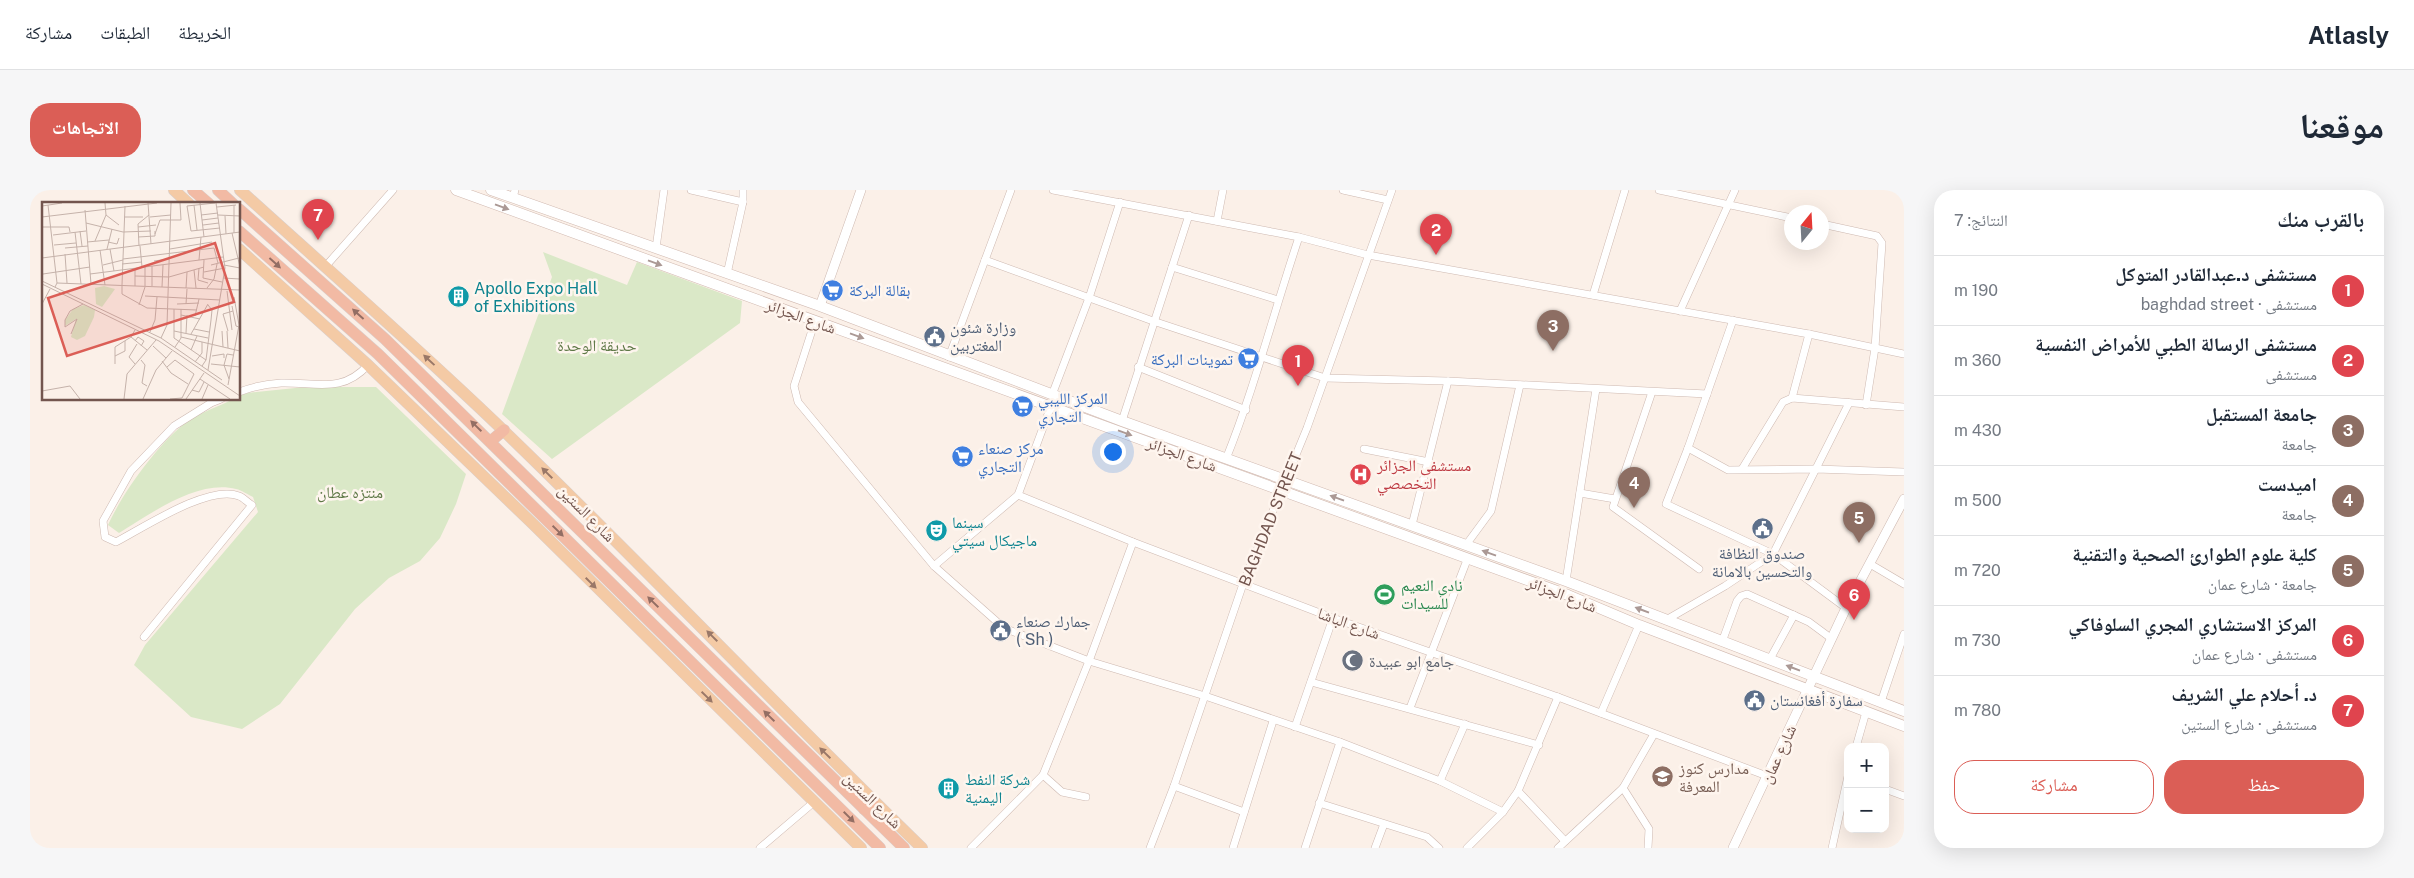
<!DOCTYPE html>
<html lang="ar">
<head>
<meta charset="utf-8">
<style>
  :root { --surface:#fff; --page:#f6f6f7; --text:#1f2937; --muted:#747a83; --line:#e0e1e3; --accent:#db5e56 }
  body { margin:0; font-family:"Public Sans","Noto Naskh Arabic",sans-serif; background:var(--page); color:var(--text); direction:rtl }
  .controls { position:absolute; right:15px; bottom:15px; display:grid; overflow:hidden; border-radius:10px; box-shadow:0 5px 20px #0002 }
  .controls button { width:45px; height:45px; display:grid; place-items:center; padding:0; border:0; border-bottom:1px solid var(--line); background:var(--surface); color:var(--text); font:25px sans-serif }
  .compass { position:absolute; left:1754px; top:15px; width:45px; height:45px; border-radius:50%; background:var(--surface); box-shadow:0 5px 20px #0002; rotate:18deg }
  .you { position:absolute; left:1082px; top:261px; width:18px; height:18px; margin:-12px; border:4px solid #fff; border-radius:50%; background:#1a73e8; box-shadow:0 0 0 8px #1a73e833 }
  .badge { display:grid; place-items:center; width:32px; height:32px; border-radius:50%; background:var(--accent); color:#fff; font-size:16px; font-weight:700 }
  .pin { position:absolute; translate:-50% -41px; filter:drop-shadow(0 1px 2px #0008) }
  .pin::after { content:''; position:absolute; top:26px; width:18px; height:15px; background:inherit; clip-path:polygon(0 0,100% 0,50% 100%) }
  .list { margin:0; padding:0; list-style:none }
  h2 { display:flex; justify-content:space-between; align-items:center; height:65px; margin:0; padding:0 20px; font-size:21px }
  h2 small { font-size:16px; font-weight:400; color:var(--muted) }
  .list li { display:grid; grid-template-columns:32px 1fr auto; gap:15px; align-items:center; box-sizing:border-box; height:70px; padding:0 20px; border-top:1px solid var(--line) }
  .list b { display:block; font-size:19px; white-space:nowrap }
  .list p { margin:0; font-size:16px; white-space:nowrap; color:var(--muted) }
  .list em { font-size:16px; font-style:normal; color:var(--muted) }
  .actions { display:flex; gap:10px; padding:15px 20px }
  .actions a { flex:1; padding:11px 0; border:1px solid var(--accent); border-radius:20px; text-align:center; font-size:18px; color:var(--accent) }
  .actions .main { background:var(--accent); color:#fff }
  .map { position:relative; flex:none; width:1874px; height:658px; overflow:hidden; direction:ltr; border-radius:20px }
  header { display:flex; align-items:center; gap:30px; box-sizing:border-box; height:70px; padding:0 25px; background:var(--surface); border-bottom:1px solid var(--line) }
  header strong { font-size:24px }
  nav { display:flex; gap:28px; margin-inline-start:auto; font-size:18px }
  .intro { display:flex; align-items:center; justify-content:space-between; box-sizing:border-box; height:120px; padding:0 30px }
  h1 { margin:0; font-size:35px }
  .button { padding:12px 22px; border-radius:20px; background:var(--accent); color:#fff; font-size:18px; font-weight:700 }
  main { display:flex; gap:30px; padding:0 30px }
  aside { flex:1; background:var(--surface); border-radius:20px; box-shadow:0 5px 20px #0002 }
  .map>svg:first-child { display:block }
</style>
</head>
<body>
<header>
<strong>Atlasly</strong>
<nav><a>الخريطة</a><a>الطبقات</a><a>مشاركة</a></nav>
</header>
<div class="intro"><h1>موقعنا</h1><a class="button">الاتجاهات</a></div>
<main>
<aside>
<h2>بالقرب منك<small>النتائج: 7</small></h2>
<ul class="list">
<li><span class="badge" style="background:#e0444e">1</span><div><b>مستشفى د.عبدالقادر المتوكل</b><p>مستشفى · baghdad street</p></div><em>190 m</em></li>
<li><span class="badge" style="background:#e0444e">2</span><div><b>مستشفى الرسالة الطبي للأمراض النفسية</b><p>مستشفى</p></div><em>360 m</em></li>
<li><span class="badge" style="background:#8d6e63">3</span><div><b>جامعة المستقبل</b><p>جامعة</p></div><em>430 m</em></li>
<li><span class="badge" style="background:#8d6e63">4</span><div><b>اميدست</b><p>جامعة</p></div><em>500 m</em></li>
<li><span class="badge" style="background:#8d6e63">5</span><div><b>كلية علوم الطوارئ الصحية والتقنية</b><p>جامعة · شارع عمان</p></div><em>720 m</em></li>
<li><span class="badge" style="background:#e0444e">6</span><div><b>المركز الاستشاري المجري السلوفاكي</b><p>مستشفى · شارع عمان</p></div><em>730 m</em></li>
<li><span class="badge" style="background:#e0444e">7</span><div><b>د. أحلام علي الشريف</b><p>مستشفى · شارع الستين</p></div><em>780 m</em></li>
</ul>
<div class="actions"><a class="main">حفظ</a><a>مشاركة</a></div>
</aside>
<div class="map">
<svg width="1874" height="658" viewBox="0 0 1874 658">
  <rect width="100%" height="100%" fill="#fbf0e8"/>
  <!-- green -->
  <g fill="#dae8c7">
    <polygon points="513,62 597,95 607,72 712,111 710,133 522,269 472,224 522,87"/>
    <path d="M275,197H346L436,284L426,314L410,348L390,371L359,388L325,419L250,514L212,539L161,527L104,475L115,455L228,322L223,307C218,305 212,300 206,299C168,289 120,324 89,343L78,335C93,302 129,252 158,231C172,222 189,216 204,209H209V206L217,203Z"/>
  </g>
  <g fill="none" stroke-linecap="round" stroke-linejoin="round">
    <defs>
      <g id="minor">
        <polyline points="661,0 713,12"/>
        <polyline points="1023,0 1269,47 1338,65 1779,144 1874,164"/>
        <polyline points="1313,0 1358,10"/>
        <polyline points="1629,0 1762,28"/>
        <polyline points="483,8 485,0"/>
        <polyline points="1187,31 1193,0"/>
        <polyline points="1792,34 1847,46 1852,53 1845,158 1836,215"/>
        <polyline points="626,58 634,0"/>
        <polyline points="955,70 1123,131 1295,188 1418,191 1677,204"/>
        <polyline points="295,77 363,0"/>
        <polyline points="1142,77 1248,110"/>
        <polyline points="697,84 713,12 713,0"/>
        <polyline points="1563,105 1595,0"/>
        <polyline points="1650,121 1705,0"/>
        <polyline points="1703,130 1658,258 1636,314 1743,364 1816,418"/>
        <polyline points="785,131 764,196 768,212 904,376 974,438 1059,471 1175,506 1310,552 1410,591 1473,622"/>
        <polyline points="919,167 981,0"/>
        <polyline points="1108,177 1216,220"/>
        <path d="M209,202C222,197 236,194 251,193C286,192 312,204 338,175"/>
        <polyline points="1622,202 1583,317 1669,379"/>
        <polyline points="1022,205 1059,108 1090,12"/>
        <polyline points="1762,208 1779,144"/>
        <polyline points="1092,231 1159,25"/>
        <polyline points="1658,258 1698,280 1786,279 1874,282"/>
        <polyline points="1334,259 1399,272"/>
        <path d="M1196,269C1225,197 1244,121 1269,47"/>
        <polyline points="1712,279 1753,212 1762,208 1874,217"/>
        <polyline points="1550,303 1585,309"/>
        <polyline points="988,305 1103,352 1303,428 1528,507 1737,586"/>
        <polyline points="1382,335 1418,191"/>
        <polyline points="1436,355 1461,321 1490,195"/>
        <polyline points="1840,374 1874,394"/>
        <polyline points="904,376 988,305 1021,216"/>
        <polyline points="1536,391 1566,199"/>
        <polyline points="1636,430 1695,396 1743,364 1819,213"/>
        <path d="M114,447L222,315C218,313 214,308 209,306C179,294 113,338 86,352L75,347L73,331L101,281L144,236L181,213L191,209"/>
        <polyline points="1692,452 1707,411 1711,406 1717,404 1779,432 1802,449"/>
        <polyline points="1740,469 1764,425"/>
        <polyline points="1281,492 1509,555"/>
        <polyline points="1851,512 1874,444"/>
        <polyline points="1380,518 1437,370"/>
        <polyline points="1571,523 1609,435"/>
        <polyline points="1265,537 1303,428"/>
        <polyline points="1826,557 1836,522"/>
        <polyline points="1013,585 1032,602 1056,607"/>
        <polyline points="1410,591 1435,534"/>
        <polyline points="1144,596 1214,622"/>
        <polyline points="1593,598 1619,639 1618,658"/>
        <polyline points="1855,599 1874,606"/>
        <polyline points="1488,601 1535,651"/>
        <polyline points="1289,613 1397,647 1409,658"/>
        <polyline points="730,658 784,612"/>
        <polyline points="941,658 1013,585 1059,471 1103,352"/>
        <polyline points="1120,658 1144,596 1213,394 1277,238 1362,0"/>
        <polyline points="1203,658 1243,531"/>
        <polyline points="1275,658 1310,552"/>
        <polyline points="1345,658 1354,634"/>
        <polyline points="1437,658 1473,622 1488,601 1528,507"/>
        <polyline points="1528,658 1593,598 1624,544"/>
        <polyline points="1802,658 1818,586"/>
        <polyline points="1873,658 1874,654"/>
      </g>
      <g id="tertiary">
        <polyline points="790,116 831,0"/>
        <polyline points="1703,658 1816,418 1874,309"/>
      </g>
      <g id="secondary">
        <polyline points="426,0 1538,405 1609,435 1874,536"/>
        <polyline points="461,0 790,116 1092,231 1536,391 1874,521"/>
      </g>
      <g id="primary">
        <polyline points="144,0 159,14"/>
        <path d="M210,0C298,80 388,158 474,241C616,378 751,521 892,658"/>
        <polyline points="209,59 338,175 503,334 831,658"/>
      </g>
      <g id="trunk">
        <polyline points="163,0 179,14"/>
        <polyline points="188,0 203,14"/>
        <polyline points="209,19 355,149 874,658"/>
        <polyline points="209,41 348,164 850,658"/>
        <polyline points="461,251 474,240"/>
        <polyline points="834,619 843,610"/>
      </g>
    </defs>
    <!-- minor casing -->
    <use href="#minor" stroke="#ceb9b1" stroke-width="8"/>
    <!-- tertiary casing -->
    <use href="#tertiary" stroke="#ceb9b1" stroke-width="10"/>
    <!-- secondary casing -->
    <use href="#secondary" stroke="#d0b8af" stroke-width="11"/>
    <!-- primary casing -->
    <use href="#primary" stroke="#d8cfcd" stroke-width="12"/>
    <!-- trunk casing -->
    <use href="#trunk" stroke="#d8cfcd" stroke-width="12"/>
    <!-- minor -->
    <use href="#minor" stroke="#fff" stroke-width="7"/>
    <!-- tertiary -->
    <use href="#tertiary" stroke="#fff" stroke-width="9"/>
    <!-- secondary -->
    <use href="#secondary" stroke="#fff" stroke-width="10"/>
    <!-- primary -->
    <use href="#primary" stroke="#f4caa5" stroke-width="11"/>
    <!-- trunk -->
    <use href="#trunk" stroke="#f2baa4" stroke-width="11"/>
  </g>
  <!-- one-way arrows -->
  <defs><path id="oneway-solid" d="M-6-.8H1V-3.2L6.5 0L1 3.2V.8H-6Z" transform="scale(1.25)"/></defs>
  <g fill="#ab9995">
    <use href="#oneway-solid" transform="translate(472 17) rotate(20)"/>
    <use href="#oneway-solid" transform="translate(625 73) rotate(20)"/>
    <use href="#oneway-solid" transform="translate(827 146) rotate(20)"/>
    <use href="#oneway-solid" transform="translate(1095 243) rotate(20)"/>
    <use href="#oneway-solid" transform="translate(1307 308) rotate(-160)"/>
    <use href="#oneway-solid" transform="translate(1459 363) rotate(-160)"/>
    <use href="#oneway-solid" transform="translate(1612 420) rotate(-159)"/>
    <use href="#oneway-solid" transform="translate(1763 478) rotate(-159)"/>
  </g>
  <g fill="#936e64">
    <use href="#oneway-solid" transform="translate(245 73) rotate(42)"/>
    <use href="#oneway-solid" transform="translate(328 124) rotate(-138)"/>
    <use href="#oneway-solid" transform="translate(446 236) rotate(-136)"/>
    <use href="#oneway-solid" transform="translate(528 341) rotate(44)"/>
    <use href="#oneway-solid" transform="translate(623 412) rotate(-136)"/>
    <use href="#oneway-solid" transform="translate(739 526) rotate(-136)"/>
    <use href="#oneway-solid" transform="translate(819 627) rotate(45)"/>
  </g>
  <g fill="#9a7868">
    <use href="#oneway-solid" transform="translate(399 170) rotate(-137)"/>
    <use href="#oneway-solid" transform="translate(517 283) rotate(-135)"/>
    <use href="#oneway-solid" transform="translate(561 393) rotate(45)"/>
    <use href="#oneway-solid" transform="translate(682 446) rotate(-135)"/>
    <use href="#oneway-solid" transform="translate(677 507) rotate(44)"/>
    <use href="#oneway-solid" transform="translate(795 563) rotate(-136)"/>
  </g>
  <!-- icons -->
  <defs>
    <symbol id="supermarket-disc" viewBox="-11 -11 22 22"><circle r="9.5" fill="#3f7fe0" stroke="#fef5ee"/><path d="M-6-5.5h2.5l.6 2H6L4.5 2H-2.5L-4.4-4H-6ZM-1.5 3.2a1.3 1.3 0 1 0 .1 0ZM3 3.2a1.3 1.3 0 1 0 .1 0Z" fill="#fff"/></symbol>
    <symbol id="building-disc" viewBox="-11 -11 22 22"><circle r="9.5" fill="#0f9aa8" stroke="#fef5ee"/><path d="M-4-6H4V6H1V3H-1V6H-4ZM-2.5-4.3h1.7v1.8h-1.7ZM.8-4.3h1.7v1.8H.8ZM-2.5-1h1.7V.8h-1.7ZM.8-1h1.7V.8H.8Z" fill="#fff"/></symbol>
    <symbol id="civic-disc" viewBox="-11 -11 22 22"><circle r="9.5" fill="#5c6f8a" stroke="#fef5ee"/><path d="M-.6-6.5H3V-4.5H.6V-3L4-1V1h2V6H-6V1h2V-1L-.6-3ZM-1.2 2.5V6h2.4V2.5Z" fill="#fff"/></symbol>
    <symbol id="hospital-disc" viewBox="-11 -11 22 22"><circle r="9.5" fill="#e0444e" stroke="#fef5ee"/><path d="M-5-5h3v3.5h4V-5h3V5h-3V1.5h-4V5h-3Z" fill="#fff"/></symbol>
    <symbol id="theatre-disc" viewBox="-11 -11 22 22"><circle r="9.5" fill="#0f9aa8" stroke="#fef5ee"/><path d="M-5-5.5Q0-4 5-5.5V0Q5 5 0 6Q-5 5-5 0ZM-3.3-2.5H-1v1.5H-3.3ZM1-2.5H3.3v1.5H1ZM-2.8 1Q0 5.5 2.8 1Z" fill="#fff"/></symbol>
    <symbol id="stadium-disc" viewBox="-11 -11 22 22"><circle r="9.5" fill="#2e9e5b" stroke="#fef5ee"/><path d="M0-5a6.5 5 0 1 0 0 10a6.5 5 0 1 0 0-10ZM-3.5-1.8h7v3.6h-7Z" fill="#fff"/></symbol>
    <symbol id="mosque-disc" viewBox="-11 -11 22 22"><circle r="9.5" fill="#6b7280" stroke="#fef5ee"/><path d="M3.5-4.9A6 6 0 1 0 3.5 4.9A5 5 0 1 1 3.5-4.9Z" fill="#fff"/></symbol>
    <symbol id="school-disc" viewBox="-11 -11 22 22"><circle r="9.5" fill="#8d6e63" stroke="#fef5ee"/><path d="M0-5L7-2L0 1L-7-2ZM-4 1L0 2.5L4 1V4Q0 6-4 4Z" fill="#fff"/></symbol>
  </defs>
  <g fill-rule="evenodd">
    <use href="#supermarket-disc" x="790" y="88" width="25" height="25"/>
    <use href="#building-disc" x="416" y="94" width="25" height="25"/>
    <use href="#civic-disc" x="892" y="134" width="25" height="25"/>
    <use href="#supermarket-disc" x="1206" y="156" width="25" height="25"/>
    <use href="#supermarket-disc" x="980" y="204" width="25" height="25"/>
    <use href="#supermarket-disc" x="920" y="254" width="25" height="25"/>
    <use href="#hospital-disc" x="1318" y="272" width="25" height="25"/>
    <use href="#civic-disc" x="1720" y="326" width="25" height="25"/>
    <use href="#theatre-disc" x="894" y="328" width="25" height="25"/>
    <use href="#stadium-disc" x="1342" y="392" width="25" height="25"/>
    <use href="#civic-disc" x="958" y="428" width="25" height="25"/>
    <use href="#mosque-disc" x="1310" y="458" width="25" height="25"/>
    <use href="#civic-disc" x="1712" y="498" width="25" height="25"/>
    <use href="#school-disc" x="1620" y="574" width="25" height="25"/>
    <use href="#building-disc" x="906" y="586" width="25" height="25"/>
  </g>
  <g text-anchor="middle" stroke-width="5" stroke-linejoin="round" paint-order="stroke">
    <!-- culture labels -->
    <g font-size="16" fill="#0d838f" stroke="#fef5ee" text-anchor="start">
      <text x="444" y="104">Apollo Expo Hall<tspan x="444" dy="18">of Exhibitions</tspan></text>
      <text x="922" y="338">سينما<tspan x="922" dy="18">ماجيكال سيتي</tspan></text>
      <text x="935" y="595">شركة النفط<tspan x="935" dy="18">اليمنية</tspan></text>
    </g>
    <!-- shop labels -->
    <g font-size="16" fill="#366cbe" stroke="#fef5ee" text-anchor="start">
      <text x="819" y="106">بقالة البركة</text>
      <text x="1203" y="175" text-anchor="end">تموينات البركة</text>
      <text x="1008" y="214">المركز الليبي<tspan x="1008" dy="18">التجاري</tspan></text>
      <text x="948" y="264">مركز صنعاء<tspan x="948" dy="18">التجاري</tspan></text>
    </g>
    <!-- street labels -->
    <g font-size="16" fill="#73554e" stroke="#fef5ee">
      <text transform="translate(771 126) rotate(20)" y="6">شارع الجزائر</text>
      <text transform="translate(1152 264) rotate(20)" y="6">شارع الجزائر</text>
      <text transform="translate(557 323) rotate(45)" y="6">شارع الستين</text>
      <text transform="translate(1240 329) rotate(-68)" y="6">BAGHDAD STREET</text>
      <text transform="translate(1532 404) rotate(21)" y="6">شارع الجزائر</text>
      <text transform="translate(1319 433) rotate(20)" y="6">شارع الباشا</text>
      <text transform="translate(1748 564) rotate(-65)" y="6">شارع عمان</text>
      <text transform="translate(843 610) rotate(44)" y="6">شارع الستين</text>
    </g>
    <!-- service labels -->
    <g font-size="16" fill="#4e5e75" stroke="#fef5ee" text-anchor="start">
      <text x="920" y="143">وزارة شئون<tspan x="920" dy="18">المغتربين</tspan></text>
      <text x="1732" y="369" text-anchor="middle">صندوق النظافة<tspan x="1732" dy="18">والتحسين بالامانة</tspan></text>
      <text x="986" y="437">جمارك صنعاء<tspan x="986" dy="18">( Sh )</tspan></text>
      <text x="1740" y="516">سفارة أفغانستان</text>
    </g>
    <!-- park labels -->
    <g font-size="16" fill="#5e7846" stroke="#fef5ee">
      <text x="567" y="161">حديقة الوحدة</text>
      <text x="320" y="308">منتزه عطان</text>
    </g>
    <!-- health labels -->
    <g font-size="16" fill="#be3a42" stroke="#fef5ee" text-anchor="start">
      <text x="1347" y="281">مستشفى الجزائر<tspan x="1347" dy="18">التخصصي</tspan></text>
    </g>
    <!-- leisure labels -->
    <g font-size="16" fill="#27864d" stroke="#fef5ee" text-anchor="start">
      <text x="1371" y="401">نادي النعيم<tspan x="1371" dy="18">للسيدات</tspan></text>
    </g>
    <!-- worship labels -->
    <g font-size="16" fill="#5b616d" stroke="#fef5ee" text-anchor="start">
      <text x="1339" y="477">جامع ابو عبيدة</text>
    </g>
    <!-- education labels -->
    <g font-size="16" fill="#785e54" stroke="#fef5ee" text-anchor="start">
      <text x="1649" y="584">مدارس كنوز<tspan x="1649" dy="18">المعرفة</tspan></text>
    </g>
  </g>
  <!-- overview -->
  <g transform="translate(12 12)">
    <rect width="198" height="198" fill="#fbf0e8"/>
    <path d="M62,84L73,87L60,105L54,102L53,86ZM42,103L53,108L52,115L43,134L35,138L29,135L34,117L23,124V118L31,107Z" fill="#dae8c7"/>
    <path fill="none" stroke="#c5b2aa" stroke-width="1" d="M106,1L109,42M158,1L162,35M173,1L145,4L149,29L178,26M6,3L15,81M152,3L155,28M0,4L20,1M175,5L194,3M43,8L49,82M64,13L77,23M159,13L176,11M176,13L198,14M183,14L184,32M0,15L115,1M82,15H101M108,15L129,13M160,18L176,16M44,21L81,30L109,29M161,23L177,21M0,25H27L28,30M96,25L114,23M38,29L40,44M33,30L39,82M190,31L198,65M192,31V3M113,32L118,18H139L138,1M11,33L44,29M96,35L113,34V29M53,39L64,13L63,1M45,40L67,38M66,40L75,42L77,36M12,43L34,41M97,44L96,22L107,13M98,44L100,65M23,46L46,44M65,47L70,27M68,47L72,69M128,47L170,40M58,48L63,83M23,52L25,81M0,56L198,30M81,57L172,46L176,61M0,58V75M157,58L159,35M162,58L161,76L180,80M112,59L127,57M80,62L100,60M61,63L81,58M169,63L197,56M182,63L198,66M157,66L156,78L166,81M152,68L154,86M162,70L183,66M1,72L48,65M48,72L181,55M93,74L127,75L162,65M181,76L198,77M0,79L119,136L180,178M0,82L117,139L198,194M80,83L83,4M80,84V92L105,106L155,108M93,84V66M103,84V65M110,84V64M13,85L15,81L198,88M120,85L121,63M144,86L145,70M165,86L172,77L175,62M185,89L190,128M103,94L178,98M0,102L8,87M135,102L157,101M144,102L145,87M97,103L103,85M190,104L194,124L197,125M132,107V136L164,158M139,113L158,117M153,114L157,97M152,127L167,130M132,129L166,136M180,129L181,145M185,129L186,146M186,129L181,112L191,109M108,130L113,118L115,95M144,131L145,113M29,132L35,117L23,125V118L28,109L41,102M149,132L166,102M89,135L105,148M139,135L198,149M119,136L125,123L129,1M93,139L96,135L102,139L99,144M111,144L124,156M133,145L139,136V107M149,148L155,134M73,154L83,149V139M170,154L182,152V156M99,158L103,163L100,181L105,184M120,159L129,171L146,182M153,160L160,151V140M73,162V145L89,135L93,128M93,162L87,155L95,142M169,162L198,165M160,164L164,158L169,118L170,108L166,103M125,165L133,158L152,172L140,196L128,197M166,168L183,66L174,1M158,177L188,197M187,177L182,163L185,152L191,153M186,183L197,123L192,95M150,188L157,190L162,180M0,189L28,184L38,197M82,197L85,172L114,138M101,197L114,168L130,149M144,197L162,171M160,197L166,183"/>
    <path fill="#db5e56" fill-opacity="0.15" stroke="#db5e56" stroke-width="2.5" d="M173,41L192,100L25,154L6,96Z"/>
    <rect width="198" height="198" fill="none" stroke="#73554e" stroke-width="2.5"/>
  </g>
</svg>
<div class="controls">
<button>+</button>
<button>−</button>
</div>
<svg class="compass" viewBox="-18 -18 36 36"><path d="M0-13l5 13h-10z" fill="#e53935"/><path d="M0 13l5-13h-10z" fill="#747a83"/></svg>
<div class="you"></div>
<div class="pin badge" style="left:1268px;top:196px;background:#e0444e">1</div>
<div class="pin badge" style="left:1406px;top:65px;background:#e0444e">2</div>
<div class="pin badge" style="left:1523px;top:161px;background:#8d6e63">3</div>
<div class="pin badge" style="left:1604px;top:318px;background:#8d6e63">4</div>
<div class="pin badge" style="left:1829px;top:353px;background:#8d6e63">5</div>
<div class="pin badge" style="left:1824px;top:430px;background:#e0444e">6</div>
<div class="pin badge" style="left:288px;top:50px;background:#e0444e">7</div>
</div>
</main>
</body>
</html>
